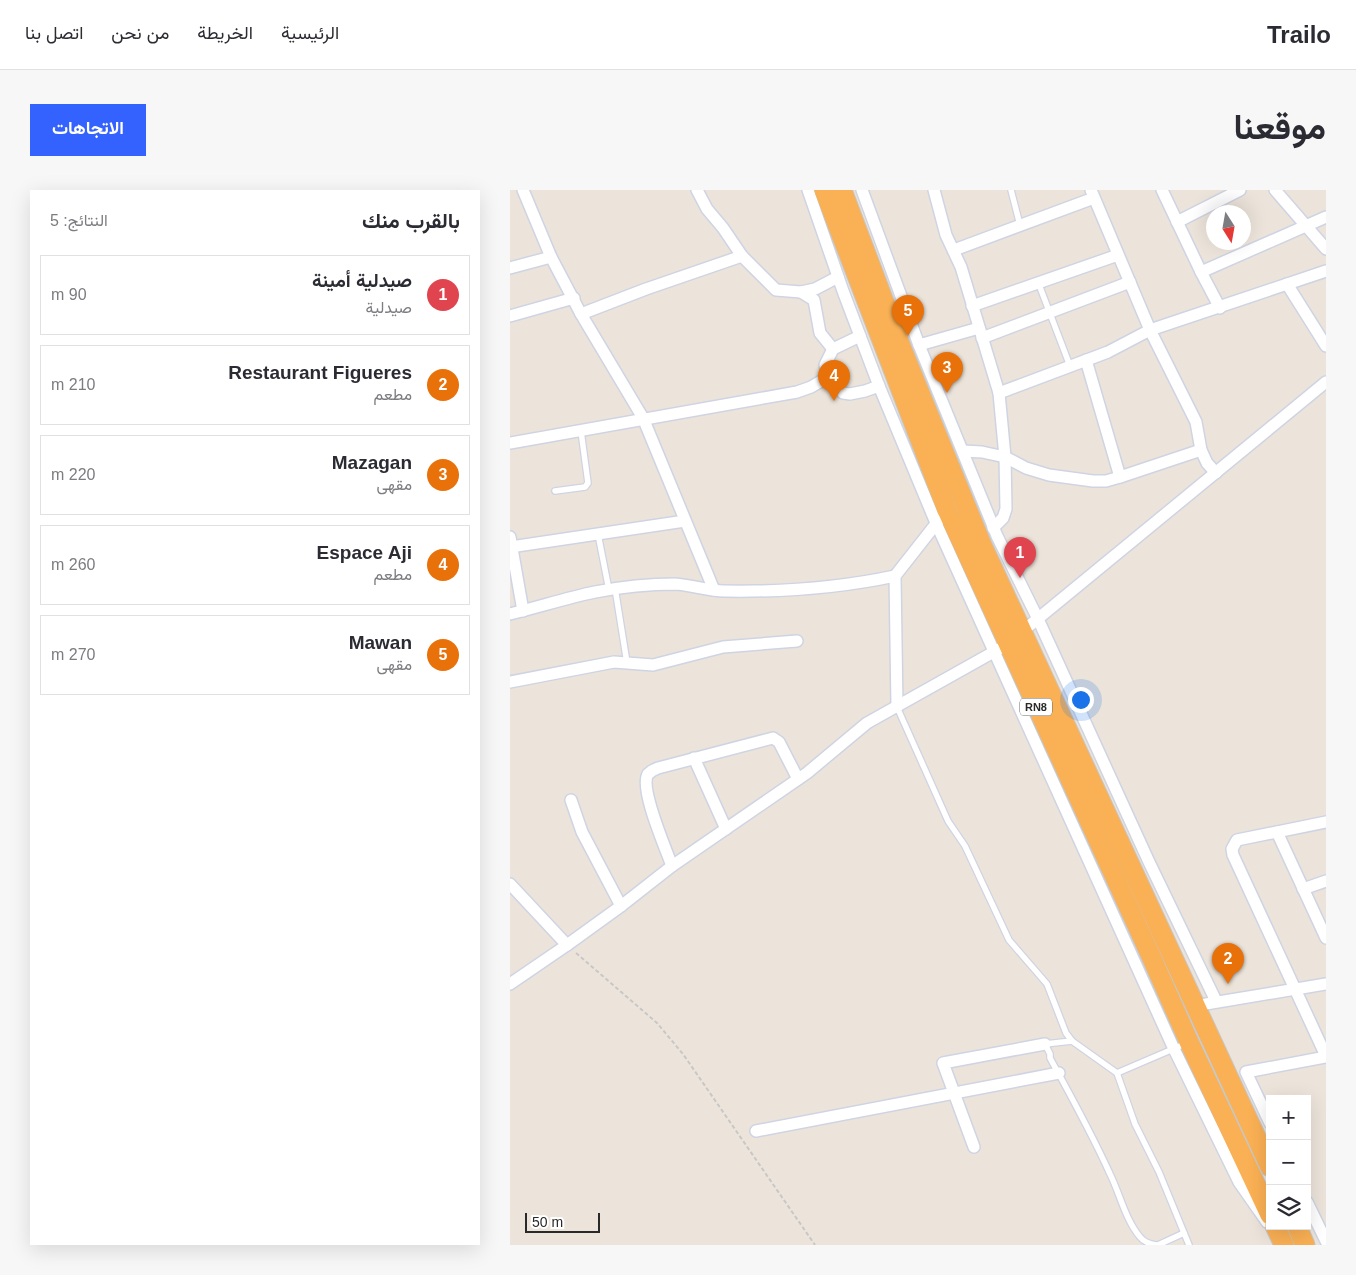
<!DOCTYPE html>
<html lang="ar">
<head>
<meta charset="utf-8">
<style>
  :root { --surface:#fff; --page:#f7f7f7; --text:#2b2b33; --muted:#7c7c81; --line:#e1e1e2; --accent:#3462ff }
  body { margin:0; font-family:Helvetica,Vazirmatn,sans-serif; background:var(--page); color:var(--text); direction:rtl }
  .controls { position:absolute; right:15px; bottom:15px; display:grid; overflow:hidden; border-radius:0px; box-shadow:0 5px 20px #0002 }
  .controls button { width:45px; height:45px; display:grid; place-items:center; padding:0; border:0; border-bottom:1px solid var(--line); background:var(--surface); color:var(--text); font:25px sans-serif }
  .compass { position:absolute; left:696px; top:15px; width:45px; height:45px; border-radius:50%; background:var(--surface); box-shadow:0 5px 20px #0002; rotate:169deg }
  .scale { position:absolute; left:15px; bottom:12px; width:75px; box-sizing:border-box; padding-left:5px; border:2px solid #292929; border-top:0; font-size:14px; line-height:18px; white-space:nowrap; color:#292929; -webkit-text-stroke:4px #fff; paint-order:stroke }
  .you { position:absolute; left:570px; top:509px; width:18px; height:18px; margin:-12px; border:4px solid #fff; border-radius:50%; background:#1a73e8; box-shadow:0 0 0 8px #1a73e833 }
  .badge { display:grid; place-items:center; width:32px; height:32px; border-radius:50%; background:var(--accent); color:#fff; font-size:16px; font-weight:700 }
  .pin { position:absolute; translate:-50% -41px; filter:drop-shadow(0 1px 2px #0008) }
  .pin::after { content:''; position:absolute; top:26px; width:18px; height:15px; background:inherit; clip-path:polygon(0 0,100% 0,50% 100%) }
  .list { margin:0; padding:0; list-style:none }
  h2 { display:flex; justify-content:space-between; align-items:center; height:65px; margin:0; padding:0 20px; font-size:21px }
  h2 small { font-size:16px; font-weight:400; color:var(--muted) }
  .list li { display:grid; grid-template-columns:32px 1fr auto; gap:15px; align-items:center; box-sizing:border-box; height:80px; margin:0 10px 10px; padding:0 10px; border:1px solid var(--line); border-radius:0px }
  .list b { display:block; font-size:19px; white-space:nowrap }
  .list p { margin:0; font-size:16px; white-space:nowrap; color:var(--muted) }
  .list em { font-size:16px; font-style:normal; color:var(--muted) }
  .icon { flex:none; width:28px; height:28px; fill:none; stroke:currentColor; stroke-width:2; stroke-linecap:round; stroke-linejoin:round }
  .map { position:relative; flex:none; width:816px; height:1055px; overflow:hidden; direction:ltr; border-radius:0px }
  header { display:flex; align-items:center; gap:30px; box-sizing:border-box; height:70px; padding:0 25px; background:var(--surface); border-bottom:1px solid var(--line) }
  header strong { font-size:24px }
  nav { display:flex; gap:28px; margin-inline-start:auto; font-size:18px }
  .intro { display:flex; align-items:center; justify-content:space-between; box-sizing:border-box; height:120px; padding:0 30px }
  h1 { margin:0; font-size:35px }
  .button { padding:12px 22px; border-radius:0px; background:var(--accent); color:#fff; font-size:18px; font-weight:700 }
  main { display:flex; gap:30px; padding:0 30px }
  aside { flex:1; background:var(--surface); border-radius:0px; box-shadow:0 5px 20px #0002 }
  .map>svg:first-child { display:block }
</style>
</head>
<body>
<header>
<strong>Trailo</strong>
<nav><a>الرئيسية</a><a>الخريطة</a><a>من نحن</a><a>اتصل بنا</a></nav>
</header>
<div class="intro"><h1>موقعنا</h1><a class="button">الاتجاهات</a></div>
<main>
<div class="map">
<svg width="816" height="1055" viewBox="0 0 816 1055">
  <rect width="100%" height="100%" fill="#ece4da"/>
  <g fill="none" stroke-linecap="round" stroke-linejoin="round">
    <defs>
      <g id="service">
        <polyline points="501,0 510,35"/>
        <polyline points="528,92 560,176"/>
        <polyline points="45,301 75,297 78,293 71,241"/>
        <polyline points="88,344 99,400"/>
        <polyline points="105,398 117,473"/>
        <polyline points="387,517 438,631 455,656 499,750 537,794 556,843 562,851 607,883 677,853"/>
        <path d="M562,851L535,854L540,864V868C561,906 582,944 600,984C610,1004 615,1029 630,1047C634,1052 640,1054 646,1055"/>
        <polyline points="607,883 625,934 649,982 679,1055"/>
        <polyline points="648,1055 674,1043"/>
      </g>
      <g id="minor">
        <polyline points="13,0 41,67 71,124 133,228 204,400"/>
        <polyline points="187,0 197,19 213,38 232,66 266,100 291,102 305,99 328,87"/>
        <polyline points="298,0 333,101 369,196 426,333 664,859 729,992 757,1032"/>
        <polyline points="352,0 409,155 487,346 528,429 639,672 706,811"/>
        <polyline points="424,0 436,45 451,77 489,203 495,267 496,319 493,328 483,338"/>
        <polyline points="581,0 640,140 686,232 691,260 697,273 706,283"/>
        <polyline points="652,0 691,82 710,118"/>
        <polyline points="765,0 816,59"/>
        <polyline points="667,32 730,0"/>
        <polyline points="444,60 584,8"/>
        <polyline points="0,78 41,67"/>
        <polyline points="691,82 816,27"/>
        <polyline points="777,94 816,156"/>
        <polyline points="291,102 304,110 310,143 323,159"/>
        <polyline points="462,116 608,65"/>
        <polyline points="71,124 136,99 232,66"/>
        <polyline points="0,126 64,108"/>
        <polyline points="350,146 323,159 315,175 318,187 333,203 340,204 355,201 369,196"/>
        <polyline points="472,148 620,92"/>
        <polyline points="409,155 469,138"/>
        <polyline points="576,170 610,287"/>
        <polyline points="489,203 598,162 640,140 816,81"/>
        <polyline points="0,253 287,202 301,197 318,187"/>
        <polyline points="453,261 472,262 495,267 516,278 539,285 583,291 596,291 610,287 691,260"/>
        <polyline points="0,347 13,421"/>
        <polyline points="0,357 175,331"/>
        <path d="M0,424C29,417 56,408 85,402C111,397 138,394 165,394C182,395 197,401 214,401C271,402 329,398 385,386"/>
        <polyline points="508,445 816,192"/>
        <polyline points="0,492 104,472 143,475 213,457 287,451"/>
        <polyline points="387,517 385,386 429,330"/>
        <polyline points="184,568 216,639"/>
        <polyline points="61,610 72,642 111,716"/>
        <polyline points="816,632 727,650 722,659 723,665 816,866"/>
        <polyline points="767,642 816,748"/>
        <path d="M162,676C156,659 129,598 138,584C141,581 145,579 148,578L263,548L269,552L288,589"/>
        <polyline points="0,694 57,755 111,716 162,676 297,583 357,533 489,459"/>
        <polyline points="793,699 816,691"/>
        <polyline points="0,794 57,755"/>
        <polyline points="684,816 816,794"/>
        <polyline points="760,933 736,882 816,867"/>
        <polyline points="246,941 549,883"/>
        <polyline points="464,957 433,873 535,854"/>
        <polyline points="797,1012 816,1051"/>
      </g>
      <g id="trunk">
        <polyline points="314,0 437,320 640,764 679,852 760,1025"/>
        <polyline points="332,0 392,159 472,355 760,977"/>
        <polyline points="765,1036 774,1055"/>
        <polyline points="787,1036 795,1055"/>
      </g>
    </defs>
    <!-- service casing -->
    <use href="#service" stroke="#cfd4e3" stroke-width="8"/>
    <!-- minor casing -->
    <use href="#minor" stroke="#cfd4e3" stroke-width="14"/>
    <!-- trunk casing -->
    <use href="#trunk" stroke="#c7c7c7" stroke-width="21"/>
    <!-- path -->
    <polyline stroke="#c7c7c7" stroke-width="2" stroke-dasharray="4 2.5" stroke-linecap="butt" points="66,763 147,833 173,864 305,1055"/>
    <!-- service -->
    <use href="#service" stroke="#fff" stroke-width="5.5"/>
    <!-- minor -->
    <use href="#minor" stroke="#fff" stroke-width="11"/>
    <!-- trunk -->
    <use href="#trunk" stroke="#fab054" stroke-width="19"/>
  </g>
  <g text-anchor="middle" stroke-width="4" stroke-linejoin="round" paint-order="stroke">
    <!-- shield labels -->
    <rect fill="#fff" stroke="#696969" stroke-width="1" x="510" y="508.5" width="32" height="17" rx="4"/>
    <g font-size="11" font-weight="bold" fill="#292929">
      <text x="526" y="521">RN8</text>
    </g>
  </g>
</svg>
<div class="controls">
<button>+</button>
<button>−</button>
<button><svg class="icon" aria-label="layers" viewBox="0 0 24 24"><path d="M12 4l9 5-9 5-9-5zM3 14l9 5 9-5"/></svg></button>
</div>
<svg class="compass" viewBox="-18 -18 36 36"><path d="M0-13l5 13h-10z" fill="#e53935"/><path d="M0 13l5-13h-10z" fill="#7c7c81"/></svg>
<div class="scale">50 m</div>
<div class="you"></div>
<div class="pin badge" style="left:510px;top:388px;background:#e0444e">1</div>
<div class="pin badge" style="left:718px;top:794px;background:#e8710a">2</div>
<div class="pin badge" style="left:437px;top:203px;background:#e8710a">3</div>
<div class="pin badge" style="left:324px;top:211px;background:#e8710a">4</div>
<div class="pin badge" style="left:398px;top:146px;background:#e8710a">5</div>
</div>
<aside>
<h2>بالقرب منك<small>النتائج: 5</small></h2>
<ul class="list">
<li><span class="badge" style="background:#e0444e">1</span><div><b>صيدلية أمينة</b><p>صيدلية</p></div><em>90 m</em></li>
<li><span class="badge" style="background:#e8710a">2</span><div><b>Restaurant Figueres</b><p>مطعم</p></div><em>210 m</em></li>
<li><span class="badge" style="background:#e8710a">3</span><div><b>Mazagan</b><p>مقهى</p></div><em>220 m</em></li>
<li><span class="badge" style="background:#e8710a">4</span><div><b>Espace Aji</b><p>مطعم</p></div><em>260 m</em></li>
<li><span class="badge" style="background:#e8710a">5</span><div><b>Mawan</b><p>مقهى</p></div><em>270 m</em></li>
</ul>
</aside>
</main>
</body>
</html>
